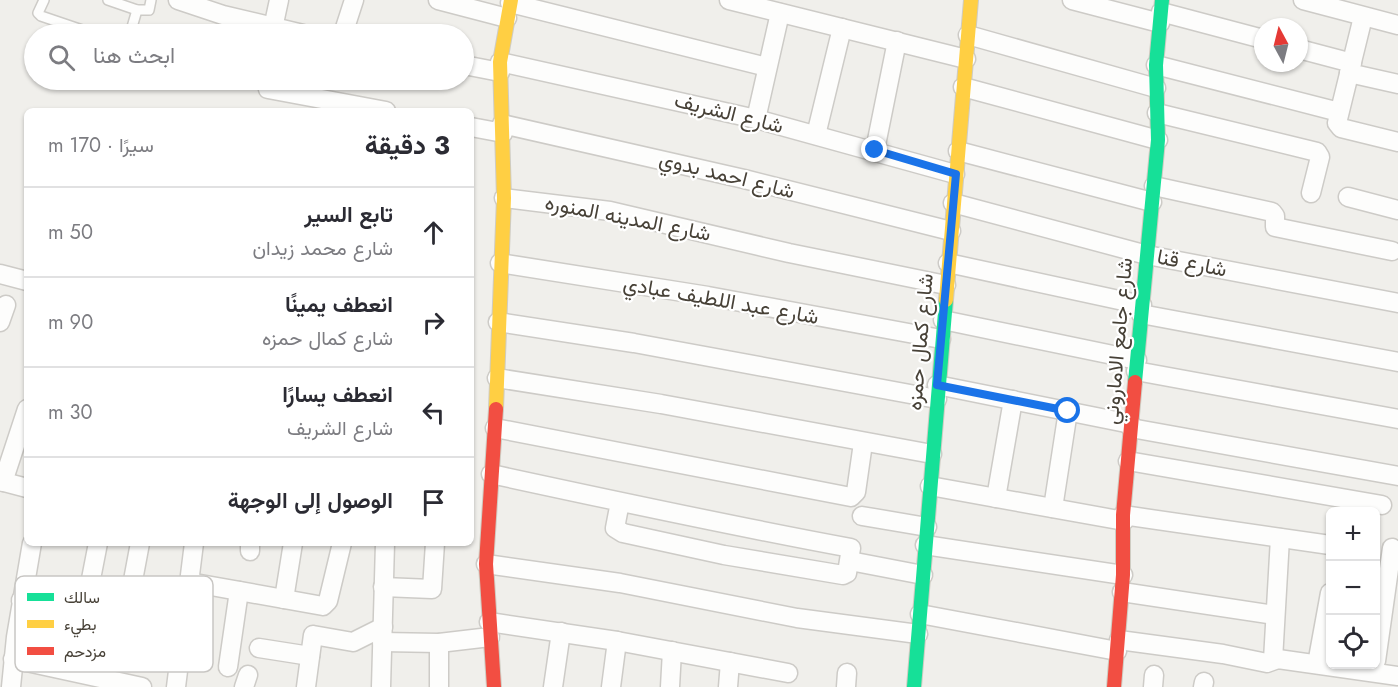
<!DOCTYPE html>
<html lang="ar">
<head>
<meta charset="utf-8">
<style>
  :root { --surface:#fff; --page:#f2f2f3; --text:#2b2b33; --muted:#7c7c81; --line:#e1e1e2 }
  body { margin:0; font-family:Jost,Vazirmatn,sans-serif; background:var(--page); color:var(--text); direction:rtl }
  .controls { position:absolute; right:18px; bottom:18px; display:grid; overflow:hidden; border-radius:9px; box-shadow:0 2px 4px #0004 }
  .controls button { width:54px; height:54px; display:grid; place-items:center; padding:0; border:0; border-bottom:2px solid var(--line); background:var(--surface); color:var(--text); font:30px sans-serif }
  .compass { position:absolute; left:1254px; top:18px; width:54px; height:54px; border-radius:50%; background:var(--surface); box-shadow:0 2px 4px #0004; rotate:353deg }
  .stop { position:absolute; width:18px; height:18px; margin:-14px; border:4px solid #1a73e8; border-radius:50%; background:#fff }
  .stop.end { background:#1a73e8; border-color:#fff; box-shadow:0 2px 6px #0008 }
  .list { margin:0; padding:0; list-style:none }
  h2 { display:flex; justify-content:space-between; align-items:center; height:78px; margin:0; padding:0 24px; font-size:26px }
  h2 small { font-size:20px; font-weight:400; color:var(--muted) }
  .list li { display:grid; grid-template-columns:39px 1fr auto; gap:18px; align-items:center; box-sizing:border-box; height:90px; padding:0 24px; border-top:2px solid var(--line) }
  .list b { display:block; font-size:22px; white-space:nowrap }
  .list p { margin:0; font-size:20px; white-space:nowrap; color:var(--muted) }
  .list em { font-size:20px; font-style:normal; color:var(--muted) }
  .icon { flex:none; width:33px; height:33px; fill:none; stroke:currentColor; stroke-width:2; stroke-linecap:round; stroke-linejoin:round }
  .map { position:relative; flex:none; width:1398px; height:687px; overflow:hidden; direction:ltr }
  .search { position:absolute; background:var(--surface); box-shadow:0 2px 4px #0004; left:24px; top:24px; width:450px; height:66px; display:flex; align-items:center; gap:15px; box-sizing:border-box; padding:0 21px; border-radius:33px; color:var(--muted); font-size:22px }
  .panel { position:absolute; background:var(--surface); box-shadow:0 2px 4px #0004; left:24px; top:108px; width:450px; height:438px; border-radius:9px; direction:rtl }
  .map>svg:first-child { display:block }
</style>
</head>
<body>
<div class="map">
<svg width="1398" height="687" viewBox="0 0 1398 687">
  <rect width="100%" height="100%" fill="#f0efeb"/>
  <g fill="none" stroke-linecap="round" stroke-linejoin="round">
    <defs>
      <g id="lane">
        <polyline points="44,0 38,13 41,16 94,34"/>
        <polyline points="108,0 137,10 149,10 151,0"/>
        <polyline points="130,34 137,10"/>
      </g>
      <g id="street">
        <polyline points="178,0 223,15 303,34"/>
        <polyline points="438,0 507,18"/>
        <polyline points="729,0 966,59"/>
        <polyline points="1072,0 1160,23"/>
        <polyline points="1303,0 1398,25"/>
        <polyline points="510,3 767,67"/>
        <polyline points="1161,12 1263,39"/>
        <polyline points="1363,17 1337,123 1341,128 1398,142"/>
        <polyline points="273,28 279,0"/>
        <polyline points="343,34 354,0"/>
        <polyline points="968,35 1156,88"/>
        <polyline points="1299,49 1352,63"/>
        <polyline points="500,62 756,119 955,174"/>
        <polyline points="464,65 500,72"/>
        <polyline points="1156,65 1339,112"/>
        <polyline points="1349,73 1398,84"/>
        <polyline points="266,80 268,89 386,111"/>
        <polyline points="963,87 1158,140"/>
        <polyline points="1157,113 1317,152 1320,157 1311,193"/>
        <polyline points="756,119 780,13"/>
        <polyline points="502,124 744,179 951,231"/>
        <polyline points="471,127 503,133"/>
        <polyline points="816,135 842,28"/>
        <polyline points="875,150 897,41"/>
        <polyline points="958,151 1152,202"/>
        <polyline points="1154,186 1272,212 1275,216 1275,227 1392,251"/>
        <polyline points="1348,197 1398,210"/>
        <polyline points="504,198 610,211 789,253 946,285"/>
        <polyline points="953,203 1147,255 1398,303"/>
        <polyline points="500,263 708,296 941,339"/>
        <polyline points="948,263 1142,305"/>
        <polyline points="0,274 27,281"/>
        <polyline points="1141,314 1398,362"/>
        <polyline points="943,320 1137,360"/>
        <polyline points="0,322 6,305"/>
        <polyline points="498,322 634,343 937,399"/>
        <polyline points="1136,371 1398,419"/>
        <polyline points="497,378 661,404 932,454"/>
        <polyline points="937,385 1131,424"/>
        <polyline points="495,428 851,497 856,492 863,443"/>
        <polyline points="1131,428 1398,476"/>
        <polyline points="1128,461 1382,505"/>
        <path d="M491,474C611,500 731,526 851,548L847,573L843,575L724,555L623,533L615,528L620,502"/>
        <polyline points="0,481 27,488"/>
        <polyline points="3,482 27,409"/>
        <polyline points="930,486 1124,521"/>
        <polyline points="996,498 1013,400"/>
        <polyline points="1053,508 1068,411"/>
        <polyline points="1123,515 1330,545"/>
        <polyline points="862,516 927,527"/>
        <polyline points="925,545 1123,575"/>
        <polyline points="250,551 250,543"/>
        <polyline points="850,561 923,575"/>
        <polyline points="486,564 620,583 797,618 918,634"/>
        <polyline points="91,579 98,543"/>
        <polyline points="189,582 323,606 328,601 342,543"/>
        <polyline points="383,587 432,589 435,543"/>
        <polyline points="1122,592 1275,615"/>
        <polyline points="284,599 293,543"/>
        <polyline points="21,600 182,636"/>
        <polyline points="920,614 1117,651"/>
        <polyline points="489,622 617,641 788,673"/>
        <polyline points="125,623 140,543"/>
        <polyline points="1119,640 1223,654 1267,663 1278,659 1398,676"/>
        <polyline points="382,642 439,643 490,637"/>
        <polyline points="259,648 310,656"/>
        <polyline points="13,659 142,687"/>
        <polyline points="1273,660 1280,538"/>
        <polyline points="1376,661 1392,548"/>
        <polyline points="1317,664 1330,593"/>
        <polyline points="228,667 239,591"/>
        <polyline points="11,687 16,637 32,543"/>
        <polyline points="176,687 194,543"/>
        <polyline points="244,687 248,675"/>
        <polyline points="306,687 313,635 353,642 383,627"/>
        <polyline points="381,687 385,543"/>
        <polyline points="439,687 439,643"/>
        <polyline points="553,687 561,632"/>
        <polyline points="611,687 617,641"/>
        <polyline points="670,687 672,651"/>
        <polyline points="728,687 730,662"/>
        <polyline points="846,687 847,673"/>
        <polyline points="1153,687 1154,675"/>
        <polyline points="1203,687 1204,682"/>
      </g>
      <g id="fast">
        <polyline points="1135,382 1158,140 1156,65 1162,0"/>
        <polyline points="914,687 946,300"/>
      </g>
      <g id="slow">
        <polyline points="946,300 971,0"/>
        <polyline points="496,409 504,198 500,62 511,0"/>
      </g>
      <g id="jam">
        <polyline points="494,687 486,564 496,409"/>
        <polyline points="1114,687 1123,575 1123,515 1135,382"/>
      </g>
    </defs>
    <!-- lane casing -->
    <use href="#lane" stroke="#cdcbc7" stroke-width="12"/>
    <!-- street casing -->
    <use href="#street" stroke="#cdcbc7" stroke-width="21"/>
    <!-- fast casing -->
    <use href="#fast" stroke="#cfccc2" stroke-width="16"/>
    <!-- slow casing -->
    <use href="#slow" stroke="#cfccc2" stroke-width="16"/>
    <!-- jam casing -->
    <use href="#jam" stroke="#cfccc2" stroke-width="16"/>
    <!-- lane -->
    <use href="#lane" stroke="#fdfdfc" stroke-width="9"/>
    <!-- street -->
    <use href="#street" stroke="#fdfdfc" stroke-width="18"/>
    <!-- fast -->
    <use href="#fast" stroke="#16e098" stroke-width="14"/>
    <!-- slow -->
    <use href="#slow" stroke="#ffcf43" stroke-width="14"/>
    <!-- jam -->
    <use href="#jam" stroke="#f24e42" stroke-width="14"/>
  </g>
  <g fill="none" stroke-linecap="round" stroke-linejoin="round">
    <!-- route -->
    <polyline stroke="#1a73e8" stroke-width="8" points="875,150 956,174 937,385 1068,411"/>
  </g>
  <g text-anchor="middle" stroke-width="4.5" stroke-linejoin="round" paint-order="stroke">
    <!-- street labels -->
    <g font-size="21" fill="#474137" stroke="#fff">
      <text transform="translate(729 113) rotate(14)" y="7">شارع الشريف</text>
      <text transform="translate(727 175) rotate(14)" y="7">شارع احمد بدوي</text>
      <text transform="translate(628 218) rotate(11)" y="7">شارع المدينه المنوره</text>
      <text transform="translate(1192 263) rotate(11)" y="7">شارع قنا</text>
      <text transform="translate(721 300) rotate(10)" y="7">شارع عبد اللطيف عبادي</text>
      <text transform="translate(1118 341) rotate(-85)" y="7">شارع جامع الاماروني</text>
      <text transform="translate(920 342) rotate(-85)" y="7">شارع كمال حمزه</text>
    </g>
  </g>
  <!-- legend -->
  <rect x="15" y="576" width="198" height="96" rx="9" fill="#fff" stroke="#c8c6c3" stroke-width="1.5"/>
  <rect x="27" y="593" width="27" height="8" fill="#16e098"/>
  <rect x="27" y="620" width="27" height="8" fill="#ffcf43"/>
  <rect x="27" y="647" width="27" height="8" fill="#f24e42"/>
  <g font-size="16" fill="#474137">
    <text x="64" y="603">سالك</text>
    <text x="64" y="630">بطيء</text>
    <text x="64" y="657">مزدحم</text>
  </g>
</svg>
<div class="controls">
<button>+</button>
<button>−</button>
<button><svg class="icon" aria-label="locate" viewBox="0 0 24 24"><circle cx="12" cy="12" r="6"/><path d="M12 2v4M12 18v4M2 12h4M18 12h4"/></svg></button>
</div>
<svg class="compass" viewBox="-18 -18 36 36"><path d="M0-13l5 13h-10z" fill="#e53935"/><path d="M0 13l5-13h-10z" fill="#7c7c81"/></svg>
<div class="stop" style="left:1068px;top:411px"></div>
<div class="stop end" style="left:875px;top:150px"></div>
<div class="search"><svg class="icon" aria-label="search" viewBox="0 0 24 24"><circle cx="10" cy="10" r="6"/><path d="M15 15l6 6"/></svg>ابحث هنا</div>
<section class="panel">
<h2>3 دقيقة<small>سيرًا · 170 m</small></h2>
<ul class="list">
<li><svg class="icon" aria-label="ahead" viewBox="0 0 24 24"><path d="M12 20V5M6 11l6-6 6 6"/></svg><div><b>تابع السير</b><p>شارع محمد زيدان</p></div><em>50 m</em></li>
<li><svg class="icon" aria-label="right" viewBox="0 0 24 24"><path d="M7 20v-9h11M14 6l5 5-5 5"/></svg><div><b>انعطف يمينًا</b><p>شارع كمال حمزه</p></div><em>90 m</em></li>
<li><svg class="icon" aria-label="left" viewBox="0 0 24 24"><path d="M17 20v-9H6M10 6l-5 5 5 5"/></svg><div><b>انعطف يسارًا</b><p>شارع الشريف</p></div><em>30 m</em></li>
<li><svg class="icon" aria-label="arrive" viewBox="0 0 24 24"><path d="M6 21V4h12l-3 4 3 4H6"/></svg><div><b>الوصول إلى الوجهة</b></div></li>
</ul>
</section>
</div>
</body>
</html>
